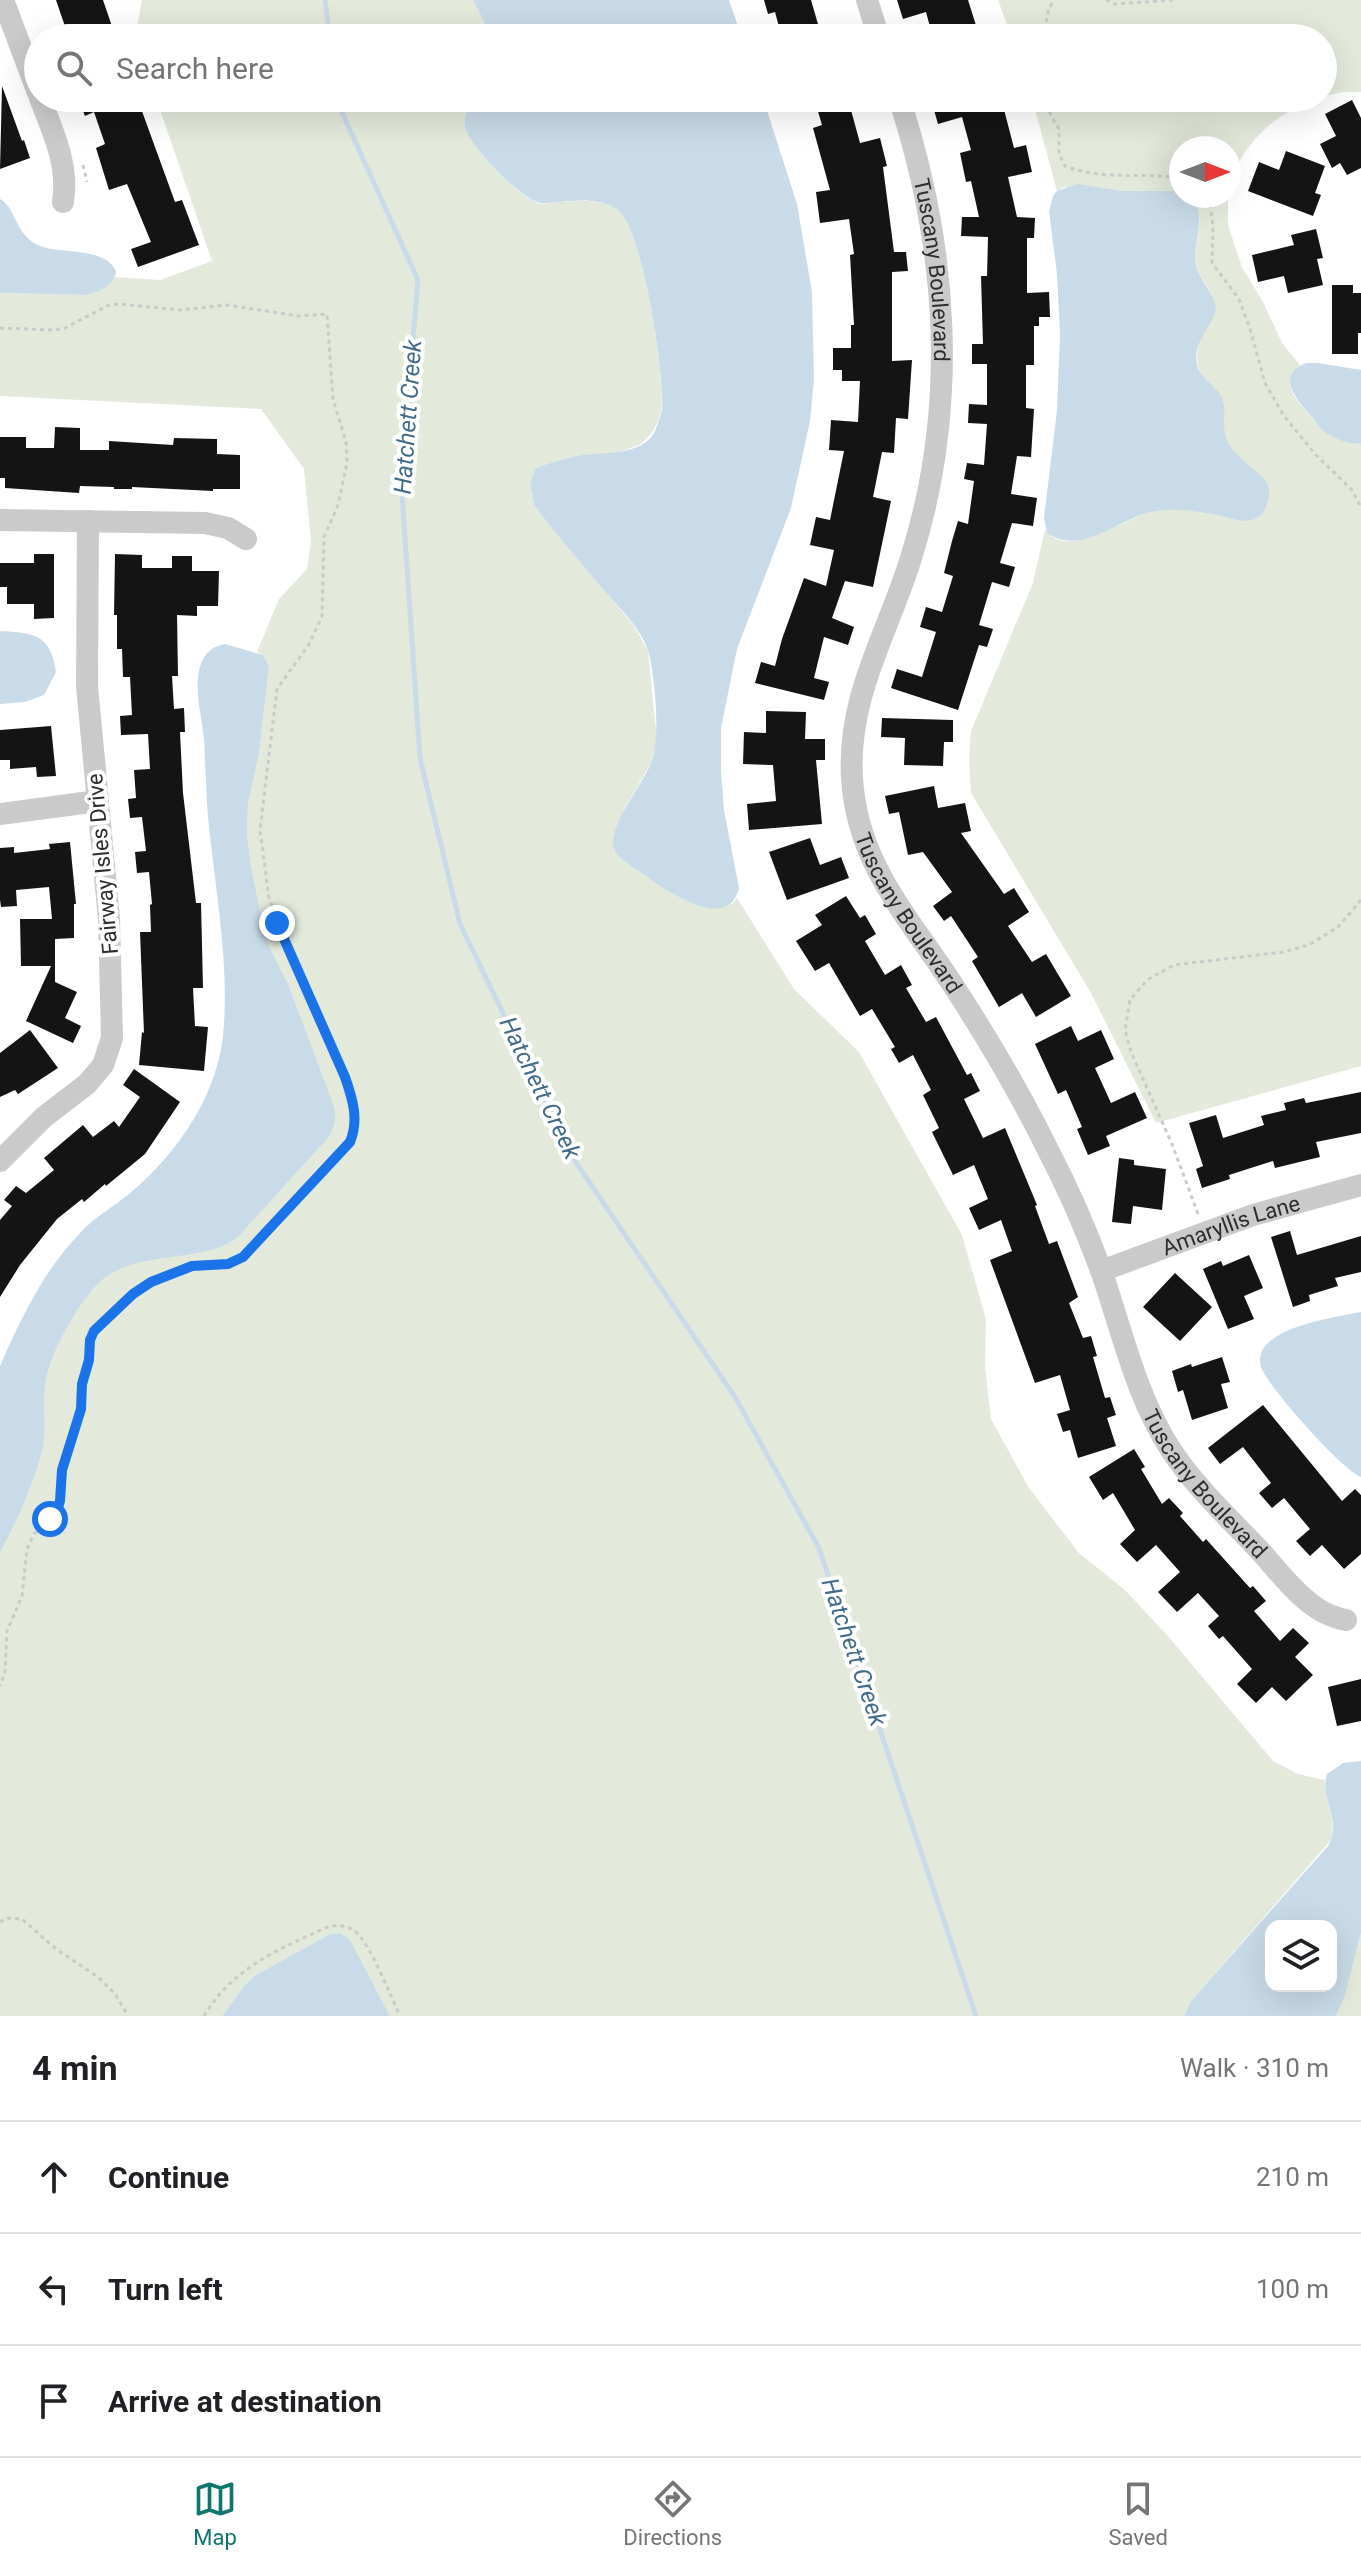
<!DOCTYPE html>
<html lang="en">
<head>
<meta charset="utf-8">
<style>
  :root { --surface:#fff; --page:#f6f6f6; --text:#202124; --muted:#757577; --line:#e0e0e0; --accent:#0f766e }
  body { margin:0; font-family:Roboto,sans-serif; background:var(--page); color:var(--text) }
  .controls { position:absolute; right:24px; bottom:24px; display:grid; overflow:hidden; border-radius:16px; box-shadow:0 8px 32px #0002 }
  .controls button { width:72px; height:72px; display:grid; place-items:center; padding:0; border:0; border-bottom:2px solid var(--line); background:var(--surface); color:var(--text); font:40px sans-serif }
  .compass { position:absolute; left:1169px; top:136px; width:72px; height:72px; border-radius:50%; background:var(--surface); box-shadow:0 8px 32px #0002; rotate:90deg }
  .stop { position:absolute; width:24px; height:24px; margin:-18px; border:6px solid #1a73e8; border-radius:50%; background:#fff }
  .stop.end { background:#1a73e8; border-color:#fff; box-shadow:0 2px 8px #0008 }
  .list { margin:0; padding:0; list-style:none }
  h2 { display:flex; justify-content:space-between; align-items:center; height:104px; margin:0; padding:0 32px; font-size:34px }
  h2 small { font-size:26px; font-weight:400; color:var(--muted) }
  .list li { display:grid; grid-template-columns:52px 1fr auto; gap:24px; align-items:center; box-sizing:border-box; height:112px; padding:0 32px; border-top:2px solid var(--line) }
  .list b { display:block; font-size:30px; white-space:nowrap }
  .list em { font-size:26px; font-style:normal; color:var(--muted) }
  .icon { flex:none; width:44px; height:44px; fill:none; stroke:currentColor; stroke-width:2; stroke-linecap:round; stroke-linejoin:round }
  .map { position:relative; flex:none; width:1361px; height:2016px; overflow:hidden }
  .search { position:absolute; background:var(--surface); box-shadow:0 8px 32px #0002; left:24px; right:24px; top:24px; height:88px; display:flex; align-items:center; gap:20px; box-sizing:border-box; padding:0 28px; border-radius:44px; color:var(--muted); font-size:30px }
  .sheet { height:440px; background:var(--surface) }
  nav { display:flex; justify-content:space-around; align-items:center; box-sizing:border-box; height:112px; border-top:2px solid var(--line); background:var(--surface); font-size:22px; color:var(--muted) }
  nav a { display:grid; justify-items:center; gap:4px }
  nav .on { color:var(--accent) }
  .map>svg:first-child { display:block }
</style>
</head>
<body>
<div class="map">
<svg width="1361" height="2016" viewBox="0 0 1361 2016">
  <rect width="100%" height="100%" fill="#fff"/>
  <!-- green -->
  <g fill="#e3eadc">
    <polygon points="142,0 473,0 486,26 487,38 135,38"/>
    <polygon points="998,0 1361,0 1361,92 1342,92 1323,97 1323,38 1012,38"/>
    <path d="M156,98H472C469,106 463,119 465,127C468,145 523,201 541,204C546,204 554,202 559,202C578,201 602,198 619,210C641,225 667,382 661,410C658,425 651,437 639,445L530,483L534,505L634,626L648,651L657,740L651,763L626,806L616,830L625,861L652,880L732,904L737,898L794,989L859,1052L962,1235L986,1319L985,1367L991,1419L1029,1488L1079,1553L1125,1590L1167,1635L1273,1761L1298,1774L1325,1780C1324,1801 1337,1818 1331,1840L1191,2001L1184,2016H390L353,1945L338,1933L330,1934L254,1976L245,1985L222,2016H0V1553C18,1519 35,1484 43,1445C47,1425 43,1404 45,1384C49,1355 79,1302 100,1281C134,1248 205,1264 238,1237L329,1137L335,1112L289,986L270,948L263,925L251,866L247,833L248,803L259,755L269,666L263,655L257,652L279,599L307,569L311,541L304,469L261,409L0,396V293L86,295C99,291 108,288 115,277L160,280L212,261Z"/>
    <path d="M1032,98H1321C1274,113 1249,138 1229,181V148H1181V192L1122,191L1064,187L1057,191Z"/>
    <path d="M1190,196H1228V225L1242,267L1263,302L1282,343L1300,365C1291,373 1289,385 1294,396C1311,418 1332,444 1361,444V1066L1156,1123L1091,993L971,793L969,759L971,731L1033,583L1045,529C1067,563 1126,516 1155,511C1186,506 1218,515 1249,521L1269,488C1263,472 1241,463 1231,448C1221,433 1227,416 1222,400C1219,390 1210,384 1203,376C1188,356 1204,331 1215,313C1214,308 1214,299 1211,294C1205,281 1196,274 1196,258C1195,236 1208,214 1190,196Z"/>
    <polygon points="1361,1933 1361,2016 1336,2016 1345,1996"/>
  </g>
  <!-- water -->
  <g fill="#c9dbe8" fill-rule="evenodd">
    <polygon points="473,0 729,0 742,38 487,38 486,26"/>
    <path d="M472,98H763L797,204L812,292L814,379L810,421L791,508L737,649L721,728V771L724,810L739,888C728,935 664,889 643,874C634,867 620,860 615,851C604,830 644,783 651,763C661,738 655,680 649,654C643,630 619,608 604,590C580,562 556,534 534,505L530,483L536,468C550,463 563,459 577,456C598,452 637,456 652,436C656,431 661,415 662,408C665,377 642,224 617,209C600,198 578,200 558,202C552,202 545,204 540,203C522,200 468,145 465,127C463,118 469,106 472,98Z"/>
    <path d="M1077,184L1122,191H1180L1181,196L1193,198C1207,218 1193,241 1196,263C1198,281 1220,298 1215,313C1208,331 1189,349 1199,370C1205,381 1217,387 1222,398C1228,414 1220,431 1230,446C1238,459 1264,474 1268,485C1271,493 1268,506 1262,514C1258,518 1252,521 1246,521C1238,521 1230,518 1222,516C1197,511 1169,506 1144,514C1113,524 1079,555 1047,533L1044,518L1057,410L1060,334L1057,274L1049,211L1053,196L1057,191Z"/>
    <path d="M0,199C16,207 15,236 40,246C60,254 108,247 116,272C113,287 100,291 86,295L0,293Z"/>
    <path d="M1306,363H1318L1361,370V444C1351,444 1340,441 1331,436C1323,432 1318,425 1313,418C1300,403 1273,376 1306,363Z"/>
    <path d="M0,631C35,633 50,634 56,672L44,695L25,702L0,704Z"/>
    <path d="M225,644L263,655L269,666L259,755L248,803L247,833L251,866L263,925L270,948L289,986L333,1104C337,1116 335,1125 329,1137L238,1237C206,1264 138,1249 102,1280C80,1299 47,1358 45,1386C43,1406 47,1426 43,1447C34,1485 18,1519 0,1553V1366C20,1320 45,1268 81,1232C95,1217 113,1207 129,1194C179,1152 221,1091 224,1024C228,961 217,899 210,836C206,804 206,772 204,739C202,716 192,684 202,661C207,651 214,646 225,644Z"/>
    <path d="M1361,1312V1477C1342,1470 1268,1387 1261,1367C1259,1360 1260,1354 1263,1349C1278,1325 1336,1317 1361,1312Z"/>
    <path d="M1361,1761V1933L1345,1996L1336,2016H1184L1191,2001L1328,1846C1343,1820 1319,1799 1327,1774L1343,1763ZM1271,1926H1331V1986H1271Z"/>
    <polygon points="339,1933 348,1938 353,1945 390,2016 222,2016 245,1985 254,1976 330,1934"/>
  </g>
  <g fill="none" stroke-linecap="round" stroke-linejoin="round">
    <!-- stream -->
    <g stroke="#c9dbe8" stroke-width="5">
      <polyline points="325,0 330,38"/>
      <polyline points="338,98 340,108 418,280 401,479 420,758 460,924 573,1158 735,1397 819,1548 976,2016"/>
    </g>
  </g>
  <!-- building -->
  <g fill="#141414">
    <polygon points="56,0 103,0 116,38 69,38"/>
    <polygon points="764,0 811,0 822,38 782,38 775,12 768,14"/>
    <polygon points="897,0 968,0 980,38 933,38 926,12 903,19"/>
    <polygon points="2,86 22,141 24,140 30,158 0,169"/>
    <polygon points="78,98 132,98 134,104 139,103 175,202 182,200 199,245 138,267 131,249 151,242 127,184 109,190 96,148 105,144 94,112 85,116"/>
    <polygon points="814,98 877,98 878,102 851,110 860,143 880,138 887,166 883,167 894,252 906,252 908,271 892,272 892,361 912,360 908,419 896,418 894,453 882,452 873,497 891,501 873,587 845,581 832,618 854,627 848,645 824,637 814,678 829,682 824,700 755,683 761,662 775,666 782,639 804,578 826,586 834,550 810,545 816,517 830,520 844,451 829,450 831,420 858,422 860,381 842,381 842,370 833,370 833,348 851,348 851,325 854,325 850,255 854,254 849,219 820,223 816,192 830,190 813,128 822,125"/>
    <polygon points="949,98 1001,98 1014,148 1026,145 1032,172 1008,177 1017,217 1035,218 1034,238 1027,238 1027,293 1049,292 1050,317 1039,317 1039,326 1034,326 1034,365 1026,365 1026,408 1034,409 1031,457 1017,456 1011,494 1037,498 1033,526 1012,523 1000,563 1015,567 1009,587 992,582 979,625 993,629 987,647 979,645 958,710 891,688 897,669 922,677 936,632 920,627 926,607 942,612 953,576 944,573 952,541 958,521 968,524 974,481 964,479 967,463 984,465 987,424 968,423 969,404 987,405 987,364 972,364 972,344 983,344 981,276 987,276 988,237 961,236 962,217 979,217 971,181 966,182 960,153 971,150 962,117 938,124 932,103"/>
    <polygon points="1352,100 1361,118 1361,168 1347,175 1340,163 1332,168 1320,144 1336,136 1325,114"/>
    <polygon points="1286,151 1325,166 1315,193 1321,195 1313,216 1248,191 1259,162 1279,170"/>
    <polygon points="1316,229 1323,258 1317,259 1323,285 1288,293 1284,276 1258,282 1252,255 1294,245 1291,235"/>
    <polygon points="1332,285 1353,285 1353,293 1361,293 1361,333 1358,333 1358,354 1332,354"/>
    <polygon points="55,427 80,428 80,450 109,450 109,441 173,445 174,438 217,439 217,454 240,455 240,489 213,489 213,491 132,487 132,489 114,489 114,487 80,486 79,493 5,488 5,478 0,478 0,437 26,437 26,448 54,448"/>
    <polygon points="34,554 54,554 54,618 34,619 34,604 7,604 7,587 0,587 0,563 34,563"/>
    <polygon points="115,554 142,555 142,568 172,568 172,556 192,556 192,571 219,571 218,606 197,606 197,616 177,615 178,676 172,676 174,709 184,708 185,732 180,732 183,793 196,903 201,903 203,988 193,988 195,1026 208,1027 204,1071 139,1065 142,1032 144,1033 140,932 151,932 150,905 152,904 149,872 137,873 135,852 146,851 142,817 130,818 128,799 136,798 134,770 150,769 148,734 121,735 120,716 132,715 130,677 123,677 122,649 117,649 117,615 114,615"/>
    <polygon points="766,711 806,712 805,739 825,739 825,760 816,760 822,824 749,830 747,804 776,801 773,765 743,764 744,732 766,733"/>
    <polygon points="882,718 953,720 953,742 944,742 943,766 904,765 905,738 881,737"/>
    <polygon points="51,726 56,776 37,777 36,767 10,769 10,760 0,760 0,730"/>
    <polygon points="934,786 938,808 965,803 971,831 961,833 1004,894 1014,888 1029,912 1008,926 1032,962 1046,954 1071,996 1036,1017 1022,993 999,1007 972,961 978,957 951,916 944,921 933,906 952,892 923,852 908,855 899,812 889,814 885,796"/>
    <polygon points="810,838 820,865 841,857 849,878 787,900 769,852"/>
    <polygon points="70,842 76,904 74,904 74,938 55,939 55,982 77,992 65,1018 81,1026 73,1043 26,1021 51,966 21,966 20,919 52,919 49,887 16,890 17,906 1,907 0,900 0,848 14,847 14,853 50,849 49,844"/>
    <polygon points="846,896 860,918 865,915 876,934 865,941 885,975 901,965 912,985 906,988 926,1022 936,1017 967,1075 971,1073 980,1091 964,1099 983,1138 1005,1128 1037,1205 1035,1206 1049,1244 1057,1241 1078,1297 1069,1303 1083,1338 1091,1336 1097,1356 1093,1357 1105,1398 1110,1397 1116,1415 1107,1418 1116,1446 1078,1458 1070,1430 1063,1432 1057,1414 1070,1410 1060,1375 1035,1383 990,1260 1012,1251 1001,1220 979,1230 969,1208 988,1199 974,1165 953,1175 932,1132 939,1128 923,1095 931,1090 913,1055 899,1063 891,1049 895,1047 872,1009 860,1016 829,963 815,971 796,941 822,925 815,915"/>
    <polygon points="1071,1026 1078,1041 1101,1030 1114,1059 1095,1068 1111,1103 1135,1092 1147,1118 1106,1136 1110,1146 1088,1155 1077,1129 1082,1127 1066,1090 1058,1094 1035,1044"/>
    <polygon points="30,1030 58,1068 18,1094 15,1090 0,1097 0,1053"/>
    <polygon points="134,1069 180,1102 145,1154 106,1186 105,1184 84,1202 82,1199 57,1219 20,1265 0,1297 0,1220 12,1206 4,1200 16,1186 26,1193 54,1170 44,1158 83,1125 93,1137 114,1121 119,1127 140,1097 123,1085"/>
    <polygon points="1361,1092 1361,1133 1316,1142 1320,1157 1275,1168 1273,1161 1229,1175 1230,1179 1202,1188 1196,1169 1203,1166 1189,1123 1216,1115 1223,1138 1264,1125 1261,1116 1286,1110 1284,1103 1304,1098 1306,1103"/>
    <polygon points="1119,1158 1134,1160 1134,1165 1166,1169 1162,1210 1133,1206 1131,1224 1112,1222"/>
    <polygon points="1290,1231 1297,1255 1361,1236 1361,1272 1335,1278 1338,1286 1309,1295 1310,1301 1293,1307 1271,1237"/>
    <polygon points="1249,1255 1263,1288 1244,1296 1254,1319 1228,1329 1203,1269 1221,1261 1223,1266"/>
    <polygon points="1175,1273 1212,1307 1180,1341 1143,1307"/>
    <polygon points="1222,1357 1230,1382 1221,1384 1228,1408 1192,1420 1183,1390 1178,1392 1172,1371 1191,1364 1192,1367"/>
    <polygon points="1263,1405 1342,1501 1355,1489 1361,1495 1361,1554 1344,1569 1322,1545 1310,1556 1296,1541 1310,1529 1284,1498 1272,1508 1259,1493 1271,1483 1243,1447 1220,1464 1208,1448"/>
    <polygon points="1134,1449 1145,1467 1141,1469 1162,1504 1169,1498 1183,1513 1180,1516 1203,1542 1206,1539 1250,1588 1253,1586 1266,1601 1254,1611 1280,1641 1293,1628 1309,1643 1295,1657 1313,1675 1286,1701 1272,1687 1256,1703 1237,1684 1252,1669 1223,1636 1219,1639 1208,1626 1219,1616 1198,1593 1177,1612 1158,1592 1180,1572 1156,1545 1137,1562 1120,1544 1135,1530 1113,1493 1103,1500 1089,1477"/>
    <polygon points="1361,1679 1361,1721 1337,1726 1328,1687"/>
  </g>
  <g fill="none" stroke-linecap="round" stroke-linejoin="round">
    <!-- path -->
    <g stroke="#cacaca" stroke-width="3" stroke-dasharray="4 4" stroke-linecap="butt">
      <polyline points="1106,0 1115,4 1173,0"/>
      <path d="M1047,38C1046,25 1045,10 1055,0"/>
      <path d="M1041,98L1059,129V154L1065,166C1103,181 1142,172 1181,178"/>
      <polyline points="83,165 87,182"/>
      <polyline points="1209,196 1213,226 1212,263 1239,299 1250,329 1265,383 1284,416 1315,454 1351,489 1361,507"/>
      <path d="M0,328L54,330L65,328L109,305L120,304L180,310L227,305L299,316L327,314L333,399L346,442L347,463L338,505L324,537L322,617L308,646L277,689L260,830L269,898L345,1077C353,1099 359,1119 350,1142L243,1257L228,1264L192,1266L151,1282L133,1294L94,1331L90,1340L89,1360L82,1384L81,1409L62,1470L60,1501L56,1514L34,1534L27,1549L22,1596L7,1631L5,1672L0,1686"/>
      <polyline points="1198,1214 1172,1144 1131,1052 1125,1030 1130,1000 1147,980 1174,965 1283,952 1309,945 1338,927 1361,900"/>
      <polyline points="0,1922 8,1918 22,1919 56,1949 98,1977 115,1994 128,2016"/>
      <path d="M204,2016C233,1967 281,1948 330,1926C339,1925 348,1926 355,1931C371,1945 390,1995 400,2016"/>
    </g>
    <!-- minor -->
    <g stroke="#cacaca" stroke-width="22">
      <polyline points="3,0 38,93"/>
      <polyline points="867,0 879,38"/>
      <path d="M40,98C53,133 69,164 63,202"/>
      <path id="s1" d="M899,98C948,248 959,406 911,558C888,633 847,696 852,778C857,863 907,915 951,982C985,1034 1017,1088 1045,1144C1067,1186 1087,1231 1103,1276C1123,1335 1137,1398 1171,1450C1196,1488 1231,1520 1261,1552C1278,1571 1295,1593 1315,1607C1325,1614 1335,1618 1346,1620"/>
      <polyline points="0,520 205,523 228,528 246,539"/>
      <polyline points="0,814 98,801"/>
      <polyline points="0,1161 44,1117 87,1084 103,1065 112,1038 109,919 87,686 88,521"/>
      <path id="s2" d="M1101,1271L1253,1215L1361,1185"/>
    </g>
  </g>
  <g fill="none" stroke-linecap="round" stroke-linejoin="round">
    <!-- route -->
    <path stroke="#1a73e8" stroke-width="10" d="M50,1519L56,1514L60,1501L62,1470L81,1409L82,1384L89,1360L90,1340L94,1331L133,1294L151,1282L192,1266L228,1264L243,1257L350,1142C359,1120 353,1100 345,1077L277,923"/>
  </g>
  <g text-anchor="middle" stroke-width="8" stroke-linejoin="round" paint-order="stroke">
    <!-- street labels -->
    <g font-size="22" fill="#2d2d2d" stroke="#fff">
      <text dy="8" stroke="none"><textPath href="#s1" startOffset="176">Tuscany Boulevard</textPath></text>
      <text transform="translate(102 864) rotate(-95)" y="8">Fairway Isles Drive</text>
      <text dy="8" stroke="none"><textPath href="#s1" startOffset="846">Tuscany Boulevard</textPath></text>
      <text dy="8" stroke="none"><textPath href="#s2" startOffset="138">Amaryllis Lane</textPath></text>
      <text dy="8" stroke="none"><textPath href="#s1" startOffset="1494">Tuscany Boulevard</textPath></text>
    </g>
    <!-- water labels -->
    <g font-size="24" font-style="italic" fill="#416b89" stroke="#fff">
      <text transform="translate(408 417) rotate(-86)" y="8">Hatchett Creek</text>
      <text transform="translate(540 1088) rotate(64)" y="8">Hatchett Creek</text>
      <text transform="translate(854 1652) rotate(71)" y="8">Hatchett Creek</text>
    </g>
  </g>
</svg>
<div class="controls">
<button><svg class="icon" aria-label="layers" viewBox="0 0 24 24"><path d="M12 4l9 5-9 5-9-5zM3 14l9 5 9-5"/></svg></button>
</div>
<svg class="compass" viewBox="-18 -18 36 36"><path d="M0-13l5 13h-10z" fill="#e53935"/><path d="M0 13l5-13h-10z" fill="#757577"/></svg>
<div class="stop" style="left:50px;top:1519px"></div>
<div class="stop end" style="left:277px;top:923px"></div>
<div class="search"><svg class="icon" aria-label="search" viewBox="0 0 24 24"><circle cx="10" cy="10" r="6"/><path d="M15 15l6 6"/></svg>Search here</div>
</div>
<section class="sheet">
<h2>4 min<small>Walk · 310 m</small></h2>
<ul class="list">
<li><svg class="icon" aria-label="ahead" viewBox="0 0 24 24"><path d="M12 20V5M6 11l6-6 6 6"/></svg><div><b>Continue</b></div><em>210 m</em></li>
<li><svg class="icon" aria-label="left" viewBox="0 0 24 24"><path d="M17 20v-9H6M10 6l-5 5 5 5"/></svg><div><b>Turn left</b></div><em>100 m</em></li>
<li><svg class="icon" aria-label="arrive" viewBox="0 0 24 24"><path d="M6 21V4h12l-3 4 3 4H6"/></svg><div><b>Arrive at destination</b></div></li>
</ul>
</section>
<nav>
<a class="on"><svg class="icon" aria-label="map" viewBox="0 0 24 24"><path d="M3 6l6-2 6 2 6-2v14l-6 2-6-2-6 2zM9 4v14M15 6v14"/></svg>Map</a>
<a><svg class="icon" aria-label="directions" viewBox="0 0 24 24"><path d="M12 3l9 9-9 9-9-9zM9 14v-3h6M13 9l2 2-2 2"/></svg>Directions</a>
<a><svg class="icon" aria-label="saved" viewBox="0 0 24 24"><path d="M7 4h10v16l-5-4-5 4z"/></svg>Saved</a>
</nav>
</body>
</html>
